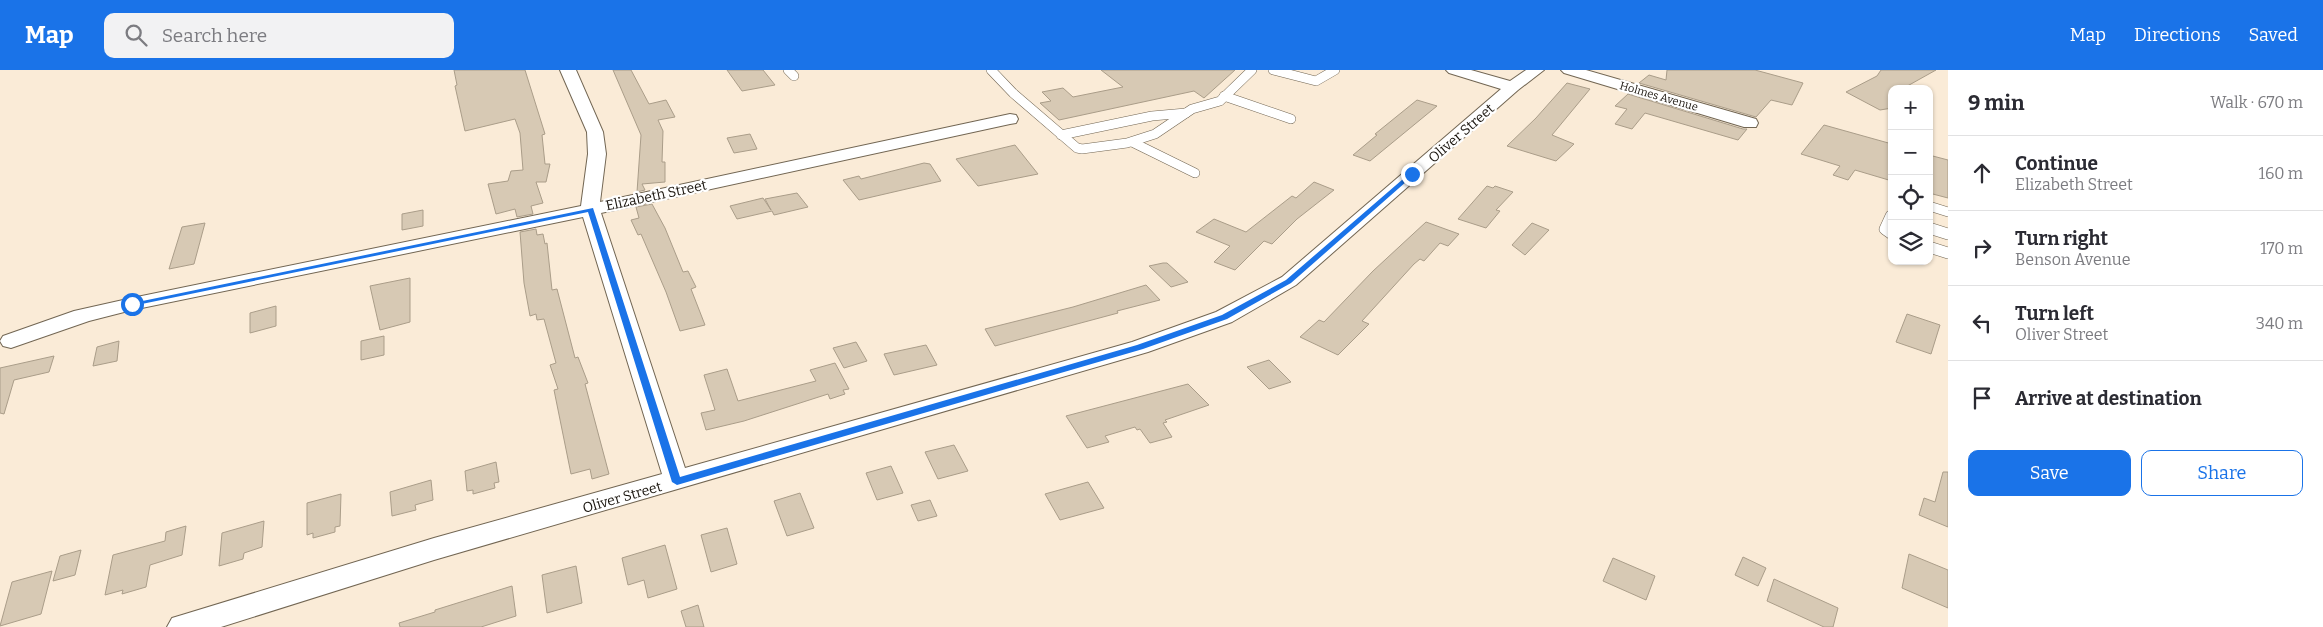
<!DOCTYPE html>
<html lang="en">
<head>
<meta charset="utf-8">
<style>
  :root { --surface:#fff; --page:#f2f2f3; --text:#2b2b33; --muted:#7c7c81; --line:#e1e1e2; --accent:#1a73e8 }
  body { margin:0; font-family:Bitter,serif; background:var(--page); color:var(--text) }
  .controls { position:absolute; right:15px; top:15px; display:grid; overflow:hidden; border-radius:10px; box-shadow:0 1px 4px #0004 }
  .controls button { width:45px; height:45px; display:grid; place-items:center; padding:0; border:0; border-bottom:1px solid var(--line); background:var(--surface); color:var(--text); font:25px sans-serif }
  .stop { position:absolute; width:15px; height:15px; margin:-11px; border:4px solid #1a73e8; border-radius:50%; background:#fff }
  .stop.end { background:#1a73e8; border-color:#fff; box-shadow:0 1px 5px #0008 }
  .list { margin:0; padding:0; list-style:none }
  h2 { display:flex; justify-content:space-between; align-items:center; height:65px; margin:0; padding:0 20px; font-size:21px }
  h2 small { font-size:16px; font-weight:400; color:var(--muted) }
  .list li { display:grid; grid-template-columns:32px 1fr auto; gap:15px; align-items:center; box-sizing:border-box; height:75px; padding:0 20px; border-top:1px solid var(--line) }
  .list b { display:block; font-size:19px; white-space:nowrap }
  .list p { margin:0; font-size:16px; white-space:nowrap; color:var(--muted) }
  .list em { font-size:16px; font-style:normal; color:var(--muted) }
  .actions { display:flex; gap:10px; padding:15px 20px }
  .actions a { flex:1; padding:11px 0; border:1px solid var(--accent); border-radius:10px; text-align:center; font-size:18px; color:var(--accent) }
  .actions .main { background:var(--accent); color:#fff }
  .icon { flex:none; width:28px; height:28px; fill:none; stroke:currentColor; stroke-width:2; stroke-linecap:round; stroke-linejoin:round }
  .map { position:relative; flex:none; width:1948px; height:557px; overflow:hidden }
  header { display:flex; align-items:center; gap:30px; box-sizing:border-box; height:70px; padding:0 25px; background:var(--accent); color:#fff }
  header strong { font-size:24px }
  nav { display:flex; gap:28px; margin-inline-start:auto; font-size:18px }
  .search { width:350px; height:45px; background:var(--page); display:flex; align-items:center; gap:12px; box-sizing:border-box; padding:0 18px; border-radius:10px; color:var(--muted); font-size:19px }
  main { display:flex }
  aside { flex:1; background:var(--surface) }
  .map>svg:first-child { display:block }
</style>
</head>
<body>
<header>
<strong>Map</strong>
<div class="search"><svg class="icon" aria-label="search" viewBox="0 0 24 24"><circle cx="10" cy="10" r="6"/><path d="M15 15l6 6"/></svg>Search here</div>
<nav><a>Map</a><a>Directions</a><a>Saved</a></nav>
</header>
<main>
<div class="map">
<svg width="1948" height="557" viewBox="0 0 1948 557">
  <rect width="100%" height="100%" fill="#faebd7"/>
  <!-- building -->
  <g fill="#d7c9b4" stroke="#aa9d89">
    <polygon points="454,0 525,0 545,64 542,65 545,94 550,94 546,112 536,112 543,133 531,136 533,144 517,147 515,139 496,144 488,114 508,111 511,101 523,100 520,63 515,49 465,61 455,16 457,15"/>
    <polygon points="613,0 631,0 649,34 666,30 675,47 658,50 663,61 662,92 665,92 665,112 642,114 645,120 637,122 641,65"/>
    <polygon points="727,0 763,0 775,15 742,21"/>
    <polygon points="1101,0 1235,0 1204,28 1194,21 1059,50 1040,33 1051,31 1042,22 1063,18 1073,27 1123,17"/>
    <polygon points="1667,0 1755,0 1803,13 1792,35 1771,30 1756,47 1639,13 1649,5 1666,10"/>
    <polygon points="1881,0 1936,0 1902,19 1892,19 1892,38 1880,40 1846,22 1877,6"/>
    <polygon points="1567,13 1590,19 1552,65 1574,74 1556,91 1507,76 1536,48"/>
    <polygon points="1628,24 1743,59 1747,59 1738,70 1645,43 1632,59 1615,54 1627,39 1615,36"/>
    <polygon points="1417,30 1437,36 1370,91 1353,85 1377,65 1375,64"/>
    <polygon points="1824,55 1892,74 1892,111 1855,100 1848,110 1833,105 1840,96 1801,84"/>
    <polygon points="750,64 757,79 734,83 727,68"/>
    <polygon points="1015,75 1038,104 978,116 956,89"/>
    <polygon points="1929,85 1948,90 1948,128 1929,123"/>
    <polygon points="924,93 930,94 941,111 859,130 843,110 859,106 861,109"/>
    <polygon points="1314,112 1334,120 1297,149 1272,174 1264,171 1235,200 1214,192 1230,176 1196,162 1214,149 1246,162 1292,126 1296,128"/>
    <polygon points="1487,116 1493,118 1495,116 1513,122 1496,140 1500,141 1486,158 1458,149"/>
    <polygon points="797,123 808,137 774,145 772,141 737,149 730,136 763,128 771,140 765,129"/>
    <polygon points="652,134 665,158 683,202 688,201 696,217 691,219 705,255 680,261 666,222 641,164 638,165 631,150 639,148 636,137"/>
    <polygon points="423,140 423,156 402,160 402,144"/>
    <polygon points="1426,152 1459,164 1448,176 1440,173 1424,191 1420,189 1414,194 1362,251 1369,254 1338,285 1300,267 1319,250 1324,252 1373,201"/>
    <polygon points="205,153 194,194 169,199 182,157"/>
    <polygon points="1532,153 1549,160 1525,185 1512,175"/>
    <polygon points="536,159 537,165 543,164 545,174 547,173 552,220 557,219 575,288 578,287 588,313 585,314 609,404 592,409 590,399 571,404 554,320 558,319 550,295 556,293 544,249 537,250 536,244 530,246 524,213 520,162"/>
    <polygon points="1163,193 1167,193 1188,212 1171,217 1149,196"/>
    <polygon points="410,208 410,252 380,260 370,216"/>
    <polygon points="1146,215 1160,230 1117,241 1118,243 995,276 985,259 1073,237"/>
    <polygon points="276,236 276,256 250,263 250,243"/>
    <polygon points="1907,244 1940,255 1931,284 1896,272"/>
    <polygon points="384,266 384,285 361,290 361,271"/>
    <polygon points="119,271 117,291 93,296 97,277"/>
    <polygon points="856,272 867,291 844,298 833,278"/>
    <polygon points="926,275 937,295 894,305 884,284"/>
    <polygon points="54,286 49,302 14,310 4,344 0,343 0,298"/>
    <polygon points="1269,290 1291,312 1269,319 1247,297"/>
    <polygon points="835,293 849,319 843,320 845,324 830,329 828,324 744,351 706,360 701,343 715,340 704,305 727,299 738,331 816,311 810,300"/>
    <polygon points="1188,314 1209,335 1165,350 1167,352 1163,353 1172,367 1150,373 1140,359 1137,360 1135,357 1105,366 1109,372 1087,378 1066,346"/>
    <polygon points="954,375 968,401 938,409 925,382"/>
    <polygon points="496,392 499,412 494,413 495,418 473,424 473,420 467,421 465,401"/>
    <polygon points="891,396 903,423 877,430 866,403"/>
    <polygon points="1943,402 1948,402 1948,457 1919,445 1924,428 1935,432"/>
    <polygon points="431,410 433,430 415,435 416,440 392,446 390,422"/>
    <polygon points="1088,412 1104,438 1060,450 1045,424"/>
    <polygon points="800,423 814,458 787,466 774,431"/>
    <polygon points="341,424 340,456 335,457 335,462 313,468 313,463 307,465 307,433"/>
    <polygon points="930,430 937,446 918,451 911,435"/>
    <polygon points="264,451 262,477 244,483 243,489 219,496 222,463"/>
    <polygon points="186,456 182,485 150,495 146,517 122,524 123,520 105,525 113,485 165,471 166,462"/>
    <polygon points="727,458 737,494 711,502 701,465"/>
    <polygon points="665,475 677,519 648,528 644,510 628,515 622,488"/>
    <polygon points="81,480 75,505 53,511 60,486"/>
    <polygon points="1909,484 1948,500 1948,538 1902,518"/>
    <polygon points="1743,487 1766,498 1758,516 1735,505"/>
    <polygon points="1613,488 1655,506 1646,530 1603,511"/>
    <polygon points="576,496 582,533 547,543 542,505"/>
    <polygon points="52,501 41,544 0,556 12,512"/>
    <polygon points="1774,509 1838,538 1833,557 1824,557 1767,531"/>
    <polygon points="512,516 516,546 481,557 400,557 399,553 435,542 435,540"/>
    <polygon points="698,535 704,557 686,557 681,541"/>
  </g>
  <g fill="none" stroke-linecap="round" stroke-linejoin="round">
    <defs>
      <g id="service-far1">
        <polyline points="788,0 794,6"/>
        <polyline points="991,0 1013,23 1077,78 1082,79 1127,73 1155,64 1192,39 1220,31 1252,0"/>
        <polyline points="1273,0 1316,11 1335,0"/>
        <polyline points="1224,26 1291,49"/>
        <polyline points="1061,65 1152,46 1186,43"/>
        <polyline points="1132,72 1195,103"/>
        <polyline points="1929,136 1948,142"/>
        <polyline points="1890,148 1892,144"/>
      </g>
      <g id="service">
        <polyline points="1891,146 1885,159 1892,164"/>
        <polyline points="1929,158 1948,164"/>
        <polyline points="1929,177 1948,183"/>
      </g>
      <g id="minor">
        <polygon points="560,0 576,0 603,62 606,84 600,132 1010,44 1016,45 1018,49 1016,53 1010,54 601,143 685,398 1132,272 1216,242 1282,207 1501,19 1449,3 1446,0 1471,0 1510,11 1526,0 1544,0 1518,20 1296,215 1232,252 1148,282 434,490 221,557 167,557 172,548 182,545 434,468 662,404 583,147 132,240 89,251 11,278 3,276 0,271 3,266 74,241 132,228 581,136 588,84 587,62"/>
        <polygon points="1561,0 1586,0 1756,49 1758,53 1756,57 1744,57 1564,3"/>
      </g>
    </defs>
    <!-- service-far1 casing -->
    <use href="#service-far1" stroke="#726653" stroke-width="10"/>
    <!-- service casing -->
    <use href="#service" stroke="#726653" stroke-width="12"/>
    <!-- minor casing -->
    <use href="#minor" stroke="#726653" stroke-width="2"/>
    <!-- service-far1 -->
    <use href="#service-far1" stroke="#fff" stroke-width="9"/>
    <!-- service -->
    <use href="#service" stroke="#fff" stroke-width="11"/>
    <!-- minor -->
    <use href="#minor" fill="#fff" fill-rule="evenodd"/>
  </g>
  <!-- route -->
  <polygon fill="#1a73e8" points="1410,103 1415,104 1291,213 1227,249 1143,279 677,415 672,412 588,142 132,236 128,234 593,138 680,407 1137,275 1222,245 1286,210"/>
  <g text-anchor="middle" stroke-width="4.5" stroke-linejoin="round" paint-order="stroke">
    <!-- far-street labels -->
    <g font-size="11" fill="#19140d" stroke="#fff">
      <text transform="translate(1659 26) rotate(16)" y="4">Holmes Avenue</text>
    </g>
    <!-- street labels -->
    <g font-size="14" fill="#19140d" stroke="#fff">
      <text transform="translate(1461 63) rotate(-41)" y="5">Oliver Street</text>
      <text transform="translate(656 125) rotate(-12)" y="5">Elizabeth Street</text>
      <text transform="translate(622 427) rotate(-16)" y="5">Oliver Street</text>
    </g>
  </g>
</svg>
<div class="controls">
<button>+</button>
<button>−</button>
<button><svg class="icon" aria-label="locate" viewBox="0 0 24 24"><circle cx="12" cy="12" r="6"/><path d="M12 2v4M12 18v4M2 12h4M18 12h4"/></svg></button>
<button><svg class="icon" aria-label="layers" viewBox="0 0 24 24"><path d="M12 4l9 5-9 5-9-5zM3 14l9 5 9-5"/></svg></button>
</div>
<div class="stop" style="left:132px;top:234px"></div>
<div class="stop end" style="left:1412px;top:104px"></div>
</div>
<aside>
<h2>9 min<small>Walk · 670 m</small></h2>
<ul class="list">
<li><svg class="icon" aria-label="ahead" viewBox="0 0 24 24"><path d="M12 20V5M6 11l6-6 6 6"/></svg><div><b>Continue</b><p>Elizabeth Street</p></div><em>160 m</em></li>
<li><svg class="icon" aria-label="right" viewBox="0 0 24 24"><path d="M7 20v-9h11M14 6l5 5-5 5"/></svg><div><b>Turn right</b><p>Benson Avenue</p></div><em>170 m</em></li>
<li><svg class="icon" aria-label="left" viewBox="0 0 24 24"><path d="M17 20v-9H6M10 6l-5 5 5 5"/></svg><div><b>Turn left</b><p>Oliver Street</p></div><em>340 m</em></li>
<li><svg class="icon" aria-label="arrive" viewBox="0 0 24 24"><path d="M6 21V4h12l-3 4 3 4H6"/></svg><div><b>Arrive at destination</b></div></li>
</ul>
<div class="actions"><a class="main">Save</a><a>Share</a></div>
</aside>
</main>
</body>
</html>
